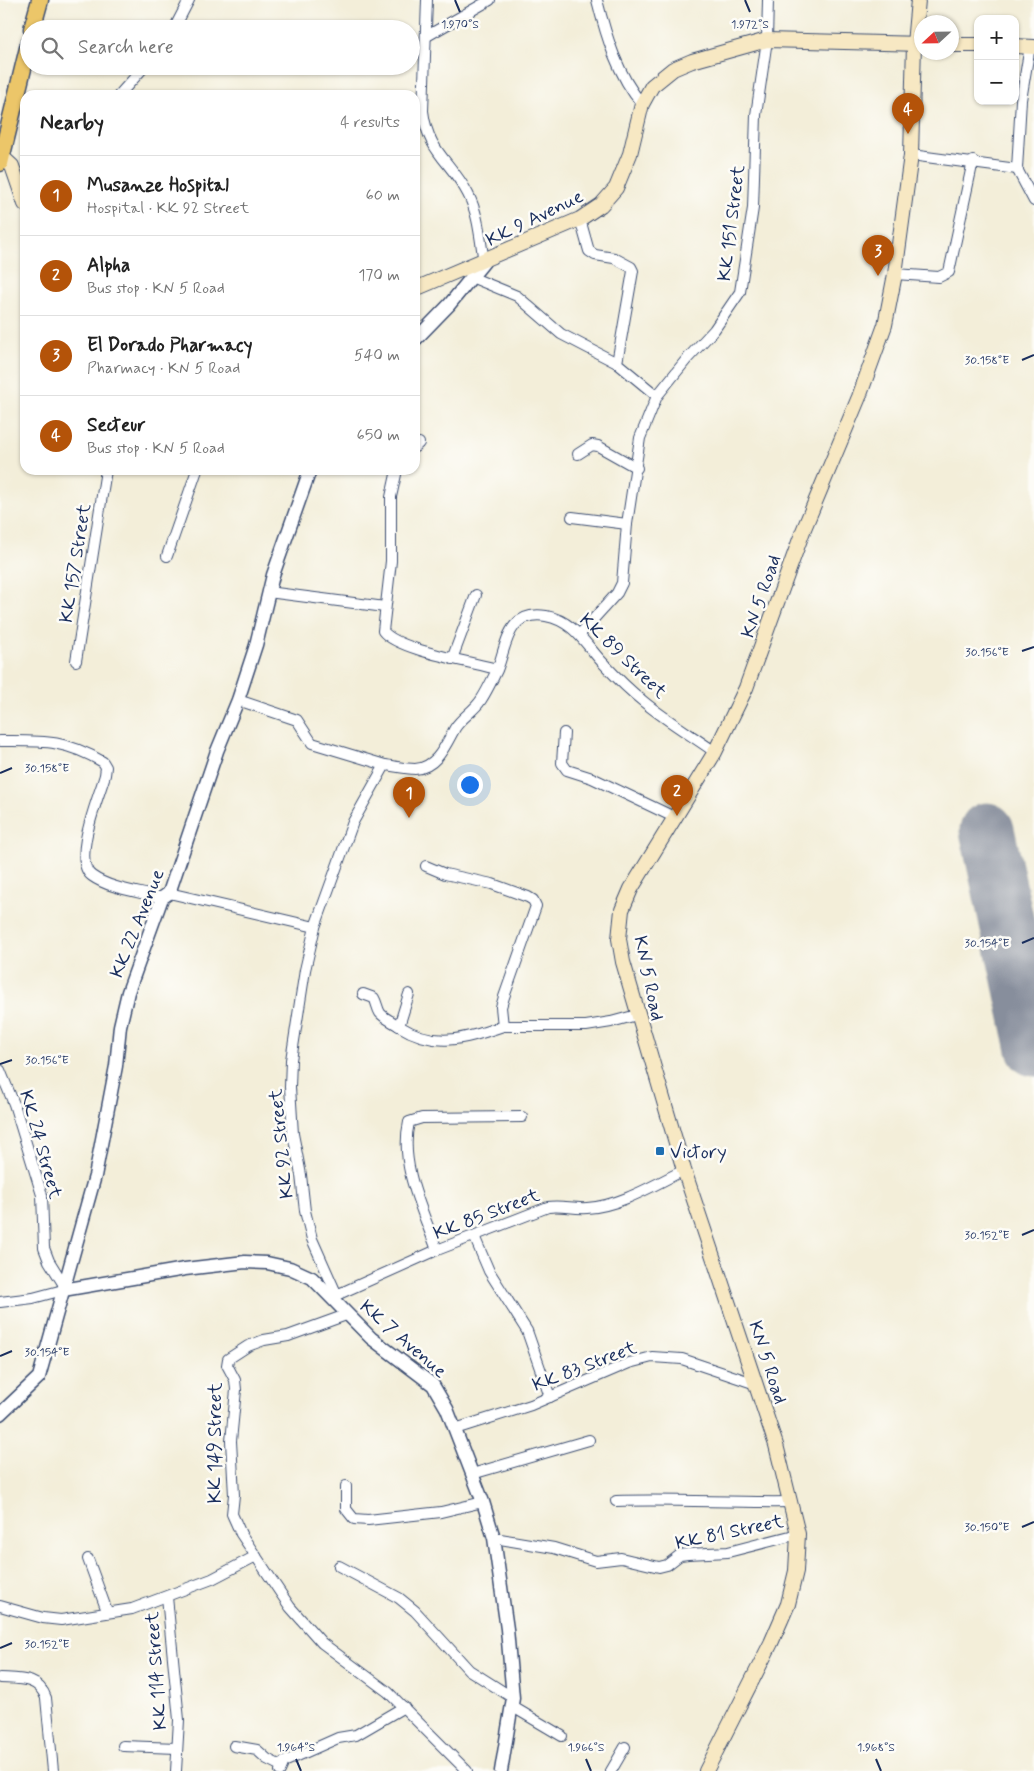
<!DOCTYPE html>
<html lang="en">
<head>
<meta charset="utf-8">
<style>
  :root { --surface:#fff; --page:#f6f6f6; --text:#222; --muted:#767676; --line:#e0e0e0; --accent:#b45309 }
  body { margin:0; font-family:Mynerve,sans-serif; background:var(--page); color:var(--text) }
  .controls { position:absolute; right:15px; top:15px; display:grid; overflow:hidden; border-radius:10px; box-shadow:0 1px 4px #0004 }
  .controls button { width:45px; height:45px; display:grid; place-items:center; padding:0; border:0; border-bottom:1px solid var(--line); background:var(--surface); color:var(--text); font:25px sans-serif }
  .compass { position:absolute; left:914px; top:15px; width:45px; height:45px; border-radius:50%; background:var(--surface); box-shadow:0 1px 4px #0004; rotate:248deg }
  .you { position:absolute; left:469px; top:784px; width:18px; height:18px; margin:-12px; border:4px solid #fff; border-radius:50%; background:#1a73e8; box-shadow:0 0 0 8px #1a73e833 }
  .badge { display:grid; place-items:center; width:32px; height:32px; border-radius:50%; background:var(--accent); color:#fff; font-size:16px; font-weight:700 }
  .pin { position:absolute; translate:-50% -41px; filter:drop-shadow(0 1px 2px #0008) }
  .pin::after { content:''; position:absolute; top:26px; width:18px; height:15px; background:inherit; clip-path:polygon(0 0,100% 0,50% 100%) }
  .list { margin:0; padding:0; list-style:none }
  h2 { display:flex; justify-content:space-between; align-items:center; height:65px; margin:0; padding:0 20px; font-size:21px }
  h2 small { font-size:16px; font-weight:400; color:var(--muted) }
  .list li { display:grid; grid-template-columns:32px 1fr auto; gap:15px; align-items:center; box-sizing:border-box; height:80px; padding:0 20px; border-top:1px solid var(--line) }
  .list b { display:block; font-size:19px; white-space:nowrap }
  .list p { margin:0; font-size:16px; white-space:nowrap; color:var(--muted) }
  .list em { font-size:16px; font-style:normal; color:var(--muted) }
  .icon { flex:none; width:28px; height:28px; fill:none; stroke:currentColor; stroke-width:2; stroke-linecap:round; stroke-linejoin:round }
  .map { position:relative; flex:none; width:1034px; height:1771px; overflow:hidden }
  .search { position:absolute; background:var(--surface); box-shadow:0 1px 4px #0004; left:20px; top:20px; width:400px; height:55px; display:flex; align-items:center; gap:12px; box-sizing:border-box; padding:0 18px; border-radius:28px; color:var(--muted); font-size:19px }
  .panel { position:absolute; background:var(--surface); box-shadow:0 1px 4px #0004; left:20px; top:90px; width:400px; height:385px; border-radius:15px }
  .map>svg:first-child { display:block }
</style>
</head>
<body>
<div class="map">
<svg width="1034" height="1771" viewBox="0 0 1034 1771">
  <rect width="100%" height="100%" fill="#fdfcf7"/>
  <filter id="ink" filterUnits="userSpaceOnUse"><feTurbulence type="fractalNoise" baseFrequency=".02" numOctaves="2"/><feDisplacementMap in="SourceGraphic" scale="10" xChannelSelector="R" yChannelSelector="G"/><feConvolveMatrix kernelMatrix="1 2 1 2 8 2 1 2 1" color-interpolation-filters="sRGB"/></filter>
  <filter id="wash" filterUnits="userSpaceOnUse"><feTurbulence type="fractalNoise" baseFrequency=".0096" numOctaves="4" result="noise"/><feDisplacementMap in="SourceGraphic" scale="20" xChannelSelector="R" yChannelSelector="G"/><feGaussianBlur stdDeviation="1.12" result="paint"/><feColorMatrix in="noise" values="0 0 0 0 0 0 0 0 0 0 0 0 0 0 0 0 0 1.4 0 .05"/><feComposite in="paint" operator="in"/></filter>
  <g filter="url(#wash)">
    <rect width="100%" height="100%" fill="#f3eed9"/>
    <g fill="none" stroke-linecap="round" stroke-linejoin="round">
      <!-- runway -->
      <polyline stroke="#878e9c" stroke-width="55" points="987,830 1034,1049"/>
    </g>
  </g>
  <g filter="url(#ink)">
    <g fill="none" stroke-linecap="round" stroke-linejoin="round">
      <defs>
        <g id="minor">
          <path d="M427,0L423,111C428,153 451,161 468,194C479,215 480,239 484,262"/>
          <path d="M597,0C606,36 618,76 642,104"/>
          <polyline points="174,29 189,0"/>
          <polyline points="427,36 490,0"/>
          <polyline points="1030,46 1021,100 1017,169 1034,201"/>
          <polyline points="119,95 145,66"/>
          <polyline points="911,155 1017,169"/>
          <polyline points="580,219 589,251 595,255 614,258 631,267 633,271 617,363 657,396"/>
          <polyline points="895,274 939,277 949,272 973,161"/>
          <polyline points="471,277 517,296 561,334 617,363"/>
          <polyline points="415,447 419,443"/>
          <polyline points="578,454 592,445 598,446 637,468"/>
          <path d="M397,470L391,497V561L383,631C397,650 472,662 497,669"/>
          <polyline points="572,517 627,524"/>
          <polyline points="167,556 197,470"/>
          <polyline points="268,592 385,607"/>
          <polyline points="580,634 617,593 622,583 627,524 640,438 657,396 686,360 714,330 740,292 753,208 756,115 767,40 768,0"/>
          <polyline points="452,659 476,595"/>
          <polyline points="76,661 106,470"/>
          <polyline points="238,700 297,720 312,743 385,765"/>
          <polyline points="564,733 562,763 567,770 592,778 676,818"/>
          <path d="M0,741C42,741 64,739 103,762L106,767L105,775C99,797 71,861 92,876C110,889 140,892 162,898"/>
          <polyline points="426,866 445,874 492,884 528,897 533,900 536,906 504,997 501,1007 503,1026 586,1026 611,1022 637,1015"/>
          <polyline points="169,893 315,927"/>
          <path d="M363,994L374,998C377,1003 377,1008 380,1013C384,1018 393,1022 399,1026C436,1049 464,1039 503,1026"/>
          <polyline points="399,1026 409,994"/>
          <polyline points="0,1070 14,1104 42,1195 44,1248 49,1261 64,1285"/>
          <polyline points="474,1236 489,1271 527,1331 550,1397"/>
          <path d="M437,1250C423,1211 399,1165 409,1122L422,1118L522,1117"/>
          <path d="M336,1293L312,1239L305,1211L301,1175L293,1134L290,1087L291,1060L305,970L315,927L353,822L385,765C394,766 405,769 415,769C437,768 446,744 455,728C462,717 474,711 481,700C487,691 492,680 497,670C507,645 507,610 546,616C574,621 585,644 603,663C616,677 629,690 644,702C666,720 691,735 715,752"/>
          <path d="M332,1297L437,1250L548,1207C562,1205 573,1209 587,1208C620,1206 654,1185 684,1170"/>
          <polyline points="0,1302 33,1298 63,1290"/>
          <polyline points="346,1315 288,1336 264,1340 248,1346 228,1359 227,1365 235,1380 236,1390 231,1441 234,1495 232,1514 241,1534 290,1607 322,1643 388,1692 467,1771"/>
          <polyline points="455,1429 531,1405 629,1363 652,1357 682,1359 756,1384"/>
          <polyline points="472,1474 589,1440"/>
          <polyline points="346,1486 346,1509 354,1519 368,1520 441,1512 483,1502"/>
          <path d="M616,1501C675,1499 732,1503 791,1502"/>
          <polyline points="494,1538 554,1548 596,1561 621,1558 659,1567 667,1565 680,1555 688,1554 728,1552 798,1534"/>
          <polyline points="88,1559 107,1611"/>
          <polyline points="339,1566 399,1598 415,1611 469,1670 513,1698"/>
          <polyline points="167,1597 179,1720 176,1771"/>
          <polyline points="0,1606 43,1618 61,1620 132,1609 212,1579 256,1556"/>
          <path d="M0,1678C20,1679 39,1677 46,1698L53,1771"/>
          <polyline points="513,1707 562,1736"/>
          <polyline points="123,1746 177,1748"/>
          <polyline points="234,1746 257,1750 267,1759 281,1766"/>
          <polyline points="280,1771 284,1762 338,1738 356,1735 404,1707"/>
          <polyline points="611,1771 625,1747"/>
        </g>
        <g id="tertiary">
          <polyline points="415,340 449,305 484,262"/>
          <polyline points="63,1290 185,1269 245,1262 267,1263 290,1268 312,1278 371,1338 433,1385 447,1409 483,1502 494,1538 507,1629 513,1698 501,1771"/>
          <polyline points="0,1414 39,1377 95,1176 116,1066 120,1026 128,992 162,898 169,893 217,751 238,700 256,645 273,575 310,470"/>
        </g>
        <g id="secondary">
          <polyline points="952,45 978,45"/>
          <polyline points="1015,46 1034,47"/>
          <polyline points="0,155 12,166 25,204"/>
          <polyline points="415,289 580,219 601,205 616,188 630,154 642,104 652,86 673,69 692,61 767,40 922,44"/>
          <polyline points="706,1771 771,1643 788,1604 796,1571 798,1534 776,1445 684,1170 623,962 619,939 622,910 631,889 715,752 746,688 803,531 859,397 885,325 895,274 911,155 914,44 918,0"/>
        </g>
        <g id="trunk">
          <polyline points="32,29 40,0"/>
          <polyline points="0,163 29,44"/>
        </g>
      </defs>
      <!-- minor casing -->
      <use href="#minor" stroke="#3b4c70" stroke-width="12"/>
      <!-- tertiary casing -->
      <use href="#tertiary" stroke="#3b4c70" stroke-width="15"/>
      <!-- secondary casing -->
      <use href="#secondary" stroke="#3b4c70" stroke-width="16"/>
      <!-- trunk casing -->
      <use href="#trunk" stroke="#3b4c70" stroke-width="19"/>
      <!-- minor -->
      <use href="#minor" stroke="#fff" stroke-width="10"/>
      <!-- tertiary -->
      <use href="#tertiary" stroke="#fff" stroke-width="12"/>
      <!-- secondary -->
      <use href="#secondary" stroke="#f7e8c3" stroke-width="14"/>
      <!-- trunk -->
      <use href="#trunk" stroke="#ecc669" stroke-width="16"/>
    </g>
  </g>
  <!-- ticks -->
  <path fill="none" stroke="#1b2f5e" stroke-width="2" d="M455,0L460,12M745,0L750,12M1022,360L1034,355M1022,651L1034,647M0,773L12,768M1022,943L1034,938M0,1064L12,1060M1022,1235L1034,1230M0,1356L12,1351M1022,1527L1034,1522M0,1648L12,1643M296,1759L301,1771M586,1759L591,1771M876,1759L881,1771"/>
  <!-- markers -->
  <rect fill="#1f6fb2" stroke="#fdfcf7" stroke-width="2" x="655" y="1146" width="10" height="10" rx="2.5"/>
  <g text-anchor="middle" stroke-width="5" stroke-linejoin="round" paint-order="stroke">
    <!-- street labels -->
    <g font-size="19" fill="#1b2f5e" stroke="#fdfcf7">
      <text transform="translate(534 217) rotate(-26)" y="7">KK 9 Avenue</text>
      <text transform="translate(730 223) rotate(-83)" y="7">KK 151 Street</text>
      <text transform="translate(74 563) rotate(-81)" y="7">KK 157 Street</text>
      <text transform="translate(760 596) rotate(-71)" y="7">KN 5 Road</text>
      <text transform="translate(624 655) rotate(44)" y="7">KK 89 Street</text>
      <text transform="translate(136 923) rotate(-68)" y="7">KK 22 Avenue</text>
      <text transform="translate(650 978) rotate(78)" y="7">KN 5 Road</text>
      <text transform="translate(42 1144) rotate(74)" y="7">KK 24 Street</text>
      <text transform="translate(280 1144) rotate(-96)" y="7">KK 92 Street</text>
      <text transform="translate(486 1213) rotate(-21)" y="7">KK 85 Street</text>
      <text transform="translate(404 1338) rotate(41)" y="7">KK 7 Avenue</text>
      <text transform="translate(769 1362) rotate(72)" y="7">KN 5 Road</text>
      <text transform="translate(584 1365) rotate(-21)" y="7">KK 83 Street</text>
      <text transform="translate(214 1443) rotate(-90)" y="7">KK 149 Street</text>
      <text transform="translate(729 1531) rotate(-12)" y="7">KK 81 Street</text>
      <text transform="translate(155 1671) rotate(-94)" y="7">KK 114 Street</text>
    </g>
    <!-- poi labels -->
    <g font-size="19" fill="#1b2f5e" stroke="#fdfcf7" text-anchor="start">
      <text x="670" y="1158">Victory</text>
    </g>
  </g>
  <g font-size="12" text-anchor="middle" fill="#1b2f5e" stroke="#fdfcf7" stroke-width="5" stroke-linejoin="round" paint-order="stroke">
    <text x="460" y="28">1.970°S</text>
    <text x="750" y="28">1.972°S</text>
    <text x="987" y="364">30.158°E</text>
    <text x="987" y="656">30.156°E</text>
    <text x="47" y="772">30.158°E</text>
    <text x="987" y="947">30.154°E</text>
    <text x="47" y="1064">30.156°E</text>
    <text x="987" y="1239">30.152°E</text>
    <text x="47" y="1356">30.154°E</text>
    <text x="987" y="1531">30.150°E</text>
    <text x="47" y="1648">30.152°E</text>
    <text x="296" y="1751">1.964°S</text>
    <text x="586" y="1751">1.966°S</text>
    <text x="876" y="1751">1.968°S</text>
  </g>
</svg>
<div class="controls">
<button>+</button>
<button>−</button>
</div>
<svg class="compass" viewBox="-18 -18 36 36"><path d="M0-13l5 13h-10z" fill="#e53935"/><path d="M0 13l5-13h-10z" fill="#767676"/></svg>
<div class="you"></div>
<div class="pin badge" style="left:409px;top:818px">1</div>
<div class="pin badge" style="left:677px;top:816px">2</div>
<div class="pin badge" style="left:878px;top:276px">3</div>
<div class="pin badge" style="left:908px;top:134px">4</div>
<div class="search"><svg class="icon" aria-label="search" viewBox="0 0 24 24"><circle cx="10" cy="10" r="6"/><path d="M15 15l6 6"/></svg>Search here</div>
<section class="panel">
<h2>Nearby<small>4 results</small></h2>
<ul class="list">
<li><span class="badge">1</span><div><b>Musanze Hospital</b><p>Hospital · KK 92 Street</p></div><em>60 m</em></li>
<li><span class="badge">2</span><div><b>Alpha</b><p>Bus stop · KN 5 Road</p></div><em>170 m</em></li>
<li><span class="badge">3</span><div><b>El Dorado Pharmacy</b><p>Pharmacy · KN 5 Road</p></div><em>540 m</em></li>
<li><span class="badge">4</span><div><b>Secteur</b><p>Bus stop · KN 5 Road</p></div><em>650 m</em></li>
</ul>
</section>
</div>
</body>
</html>
